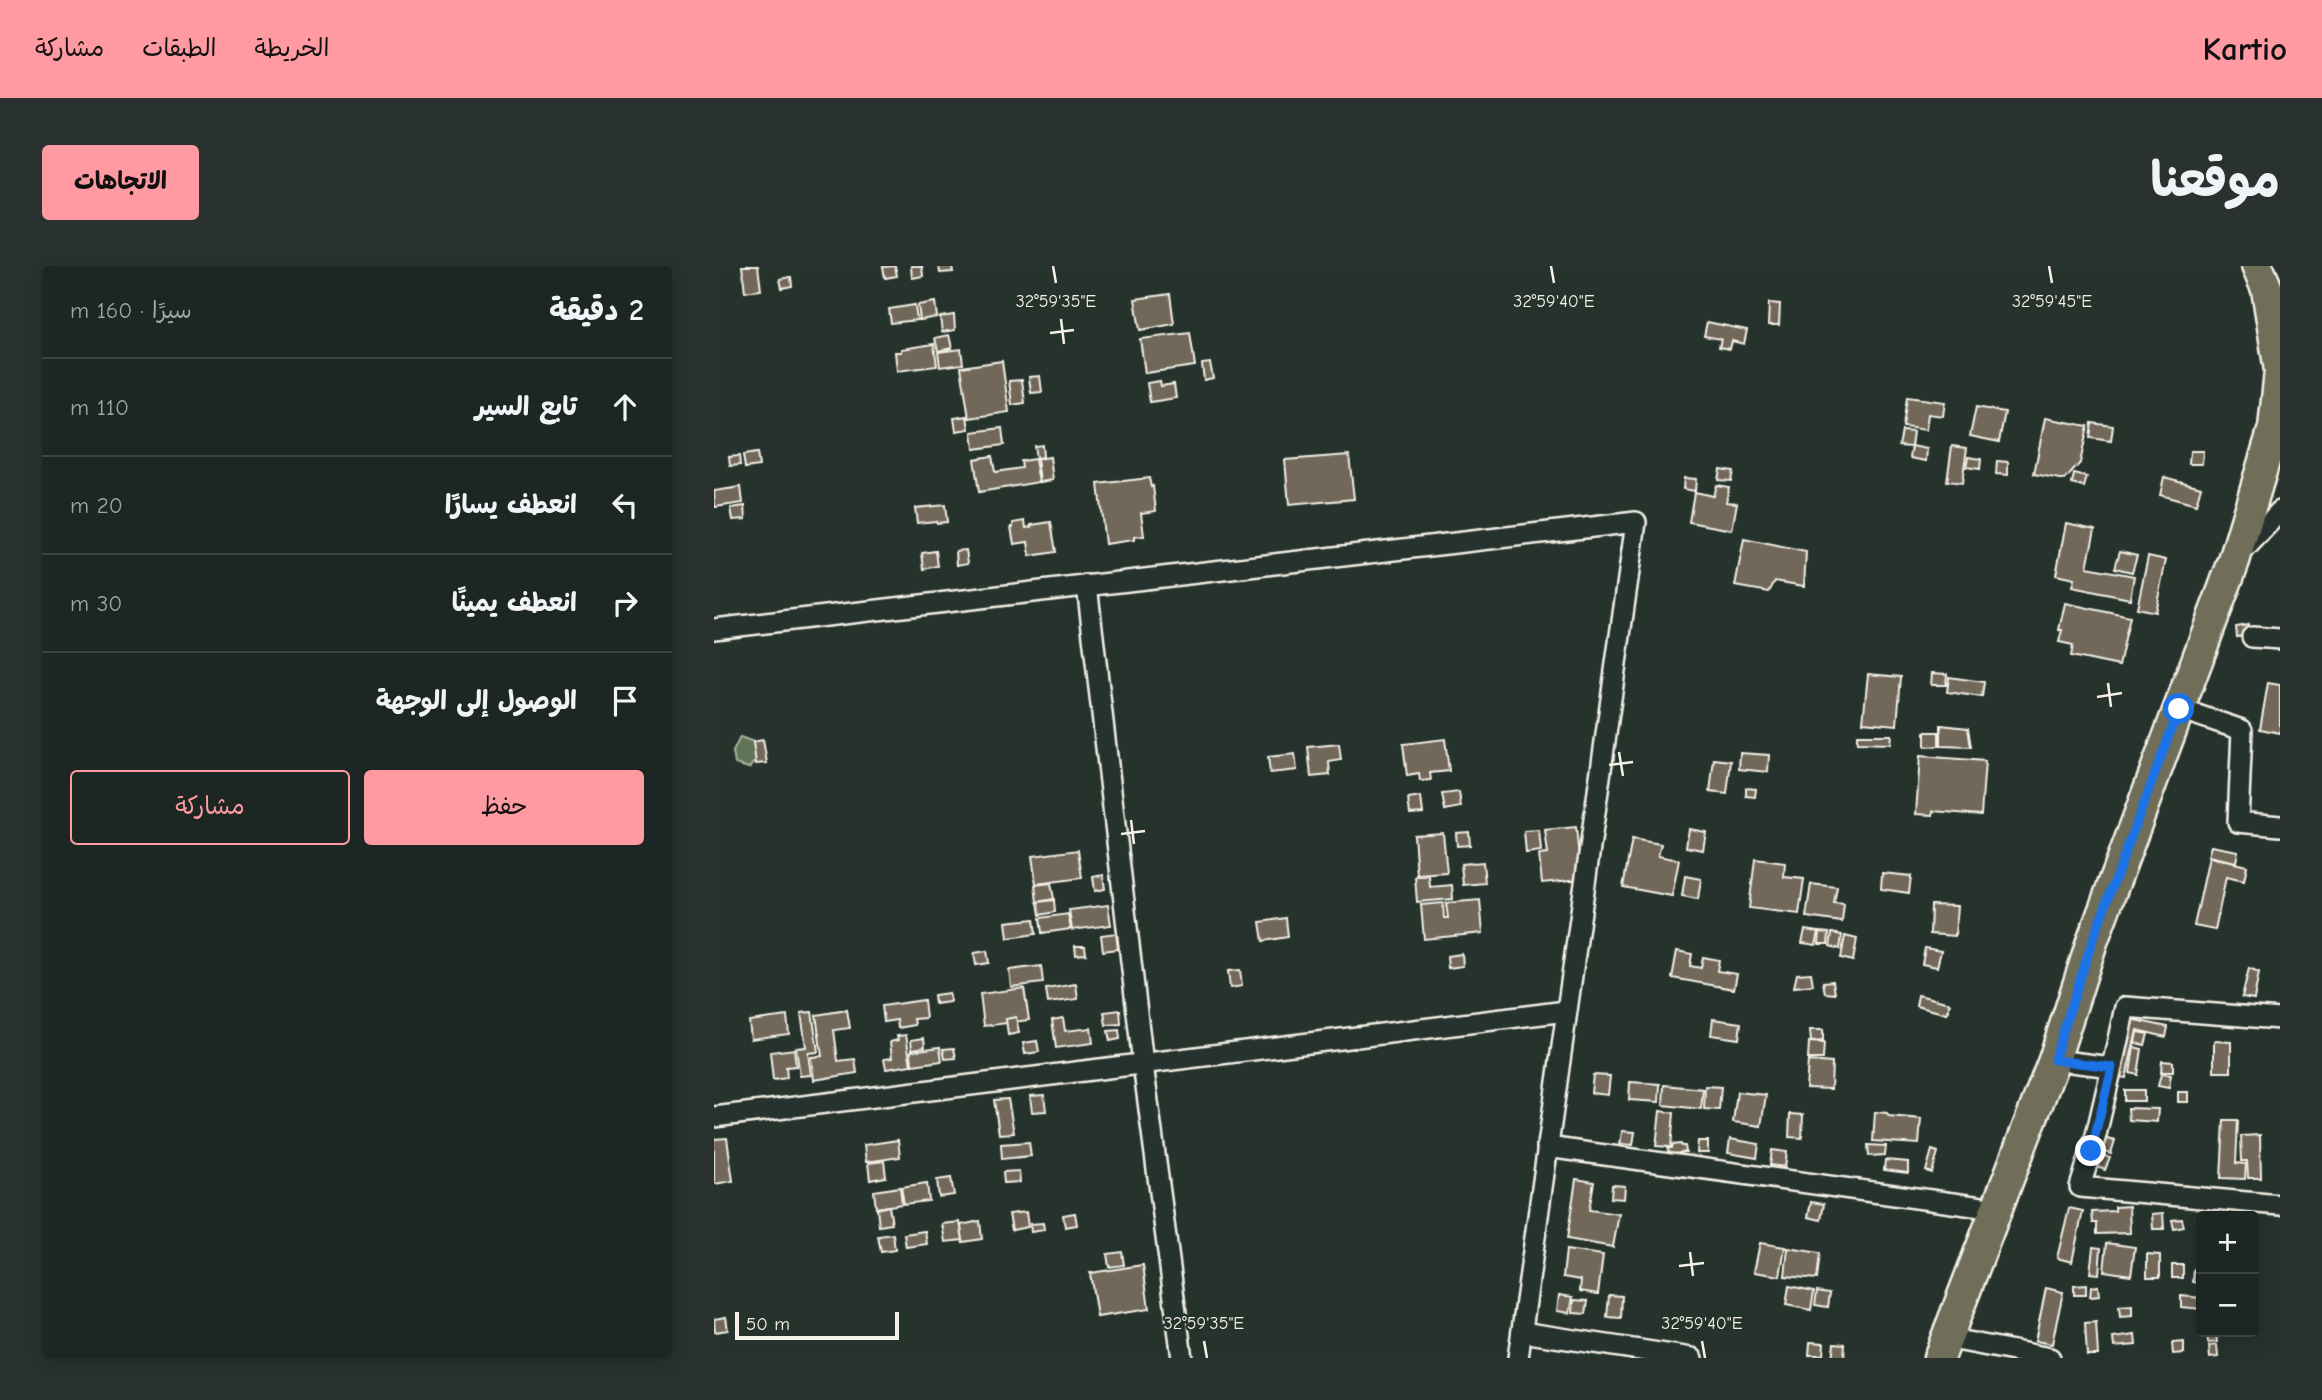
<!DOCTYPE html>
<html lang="ar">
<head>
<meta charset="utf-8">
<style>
  :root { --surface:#1c2622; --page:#29322f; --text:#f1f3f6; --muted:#a0a5a5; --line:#3a4340; --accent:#ff9aa2 }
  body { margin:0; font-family:"Comic Neue","Playpen Sans Arabic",sans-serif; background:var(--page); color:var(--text); direction:rtl }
  .controls { position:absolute; right:21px; bottom:21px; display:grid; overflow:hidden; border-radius:7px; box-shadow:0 4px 18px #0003 }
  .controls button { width:63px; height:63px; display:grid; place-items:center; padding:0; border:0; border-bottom:2px solid var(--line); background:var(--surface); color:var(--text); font:35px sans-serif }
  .scale { position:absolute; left:21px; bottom:18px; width:164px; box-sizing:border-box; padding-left:7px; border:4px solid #f4f1e8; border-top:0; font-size:19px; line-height:24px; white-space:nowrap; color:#f4f1e8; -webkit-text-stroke:5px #26332d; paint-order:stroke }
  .stop { position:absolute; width:21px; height:21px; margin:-16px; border:5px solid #1a73e8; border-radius:50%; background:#fff }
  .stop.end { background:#1a73e8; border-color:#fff; box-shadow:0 2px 7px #0008 }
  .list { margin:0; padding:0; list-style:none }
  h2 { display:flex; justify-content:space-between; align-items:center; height:91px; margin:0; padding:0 28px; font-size:30px }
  h2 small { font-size:23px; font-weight:400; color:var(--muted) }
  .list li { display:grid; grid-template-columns:46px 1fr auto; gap:21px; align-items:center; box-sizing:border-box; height:98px; padding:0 28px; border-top:2px solid var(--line) }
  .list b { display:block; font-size:26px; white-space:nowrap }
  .list em { font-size:23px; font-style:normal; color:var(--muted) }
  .actions { display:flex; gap:14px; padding:21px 28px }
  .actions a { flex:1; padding:16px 0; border:2px solid var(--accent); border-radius:7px; text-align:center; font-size:24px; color:var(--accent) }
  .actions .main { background:var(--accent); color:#111 }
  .icon { flex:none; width:38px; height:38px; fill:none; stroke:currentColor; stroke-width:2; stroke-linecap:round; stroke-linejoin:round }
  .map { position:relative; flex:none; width:1566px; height:1092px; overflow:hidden; direction:ltr; border-radius:7px }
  header { display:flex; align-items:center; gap:42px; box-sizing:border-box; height:98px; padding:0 35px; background:var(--accent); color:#111 }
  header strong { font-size:33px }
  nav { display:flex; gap:38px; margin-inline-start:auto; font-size:24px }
  .intro { display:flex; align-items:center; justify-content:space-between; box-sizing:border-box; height:168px; padding:0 42px }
  h1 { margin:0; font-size:49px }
  .button { padding:18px 32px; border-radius:7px; background:var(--accent); color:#111; font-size:24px; font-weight:700 }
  main { display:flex; gap:42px; padding:0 42px }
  aside { flex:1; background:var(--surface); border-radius:7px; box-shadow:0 4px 18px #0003 }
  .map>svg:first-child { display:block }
</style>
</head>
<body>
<header>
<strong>Kartio</strong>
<nav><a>الخريطة</a><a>الطبقات</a><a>مشاركة</a></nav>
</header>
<div class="intro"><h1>موقعنا</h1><a class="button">الاتجاهات</a></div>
<main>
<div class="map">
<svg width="1566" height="1092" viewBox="0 0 1566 1092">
  <rect width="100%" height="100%" fill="#26332d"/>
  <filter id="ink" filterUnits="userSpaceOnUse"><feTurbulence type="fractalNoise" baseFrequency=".0143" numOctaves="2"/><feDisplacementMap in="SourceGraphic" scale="14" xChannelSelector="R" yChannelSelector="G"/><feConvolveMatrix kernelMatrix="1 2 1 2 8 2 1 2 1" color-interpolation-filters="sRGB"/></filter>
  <g filter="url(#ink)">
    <!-- green -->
    <polygon fill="#5f7356" stroke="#aab29f" stroke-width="2" points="26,471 43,477 45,491 35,502 21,498 19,486"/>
    <!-- building -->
    <g fill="#72685a" stroke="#f4f1e8" stroke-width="2">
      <polygon points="28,0 44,0 47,24 31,26"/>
      <polygon points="181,0 183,10 171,12 169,1"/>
      <polygon points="197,0 208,0 209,10 198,12"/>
      <polygon points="225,0 238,0 239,6 226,7"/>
      <polygon points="77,11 78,20 68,22 66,13"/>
      <polygon points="456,28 460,58 426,64 421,33"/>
      <polygon points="221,36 223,51 206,54 204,39"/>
      <polygon points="1055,37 1066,38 1065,59 1054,59"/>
      <polygon points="201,39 203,54 177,57 175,43"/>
      <polygon points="240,49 241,64 228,66 226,51"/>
      <polygon points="993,56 1033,64 1030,78 1018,75 1016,83 1005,81 1007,73 990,70"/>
      <polygon points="476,67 481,100 431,107 426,73"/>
      <polygon points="235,69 238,82 224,85 221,72"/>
      <polygon points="220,78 223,100 183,105 181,86 187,86 187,83"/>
      <polygon points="247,83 249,98 226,101 224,86"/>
      <polygon points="288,95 295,146 255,152 247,101"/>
      <polygon points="496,97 499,112 490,114 488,98"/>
      <polygon points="326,110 328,126 317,127 315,111"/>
      <polygon points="308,114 311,137 298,139 295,115"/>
      <polygon points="446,115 447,120 460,118 462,132 436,136 433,117"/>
      <polygon points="1193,131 1231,136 1229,150 1214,148 1212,164 1189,161"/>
      <polygon points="1262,141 1291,146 1285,176 1256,170"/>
      <polygon points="253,150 255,163 242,165 240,152"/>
      <polygon points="1331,152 1374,160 1366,197 1351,214 1320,208"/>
      <polygon points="1378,157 1399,160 1397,175 1376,172"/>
      <polygon points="288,162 290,179 260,183 258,166"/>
      <polygon points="1188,165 1199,166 1197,181 1185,180"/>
      <polygon points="328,179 329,191 322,192 320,180"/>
      <polygon points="1198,180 1213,183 1212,195 1196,192"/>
      <polygon points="1238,180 1253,182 1248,217 1233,215"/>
      <polygon points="1476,185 1489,185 1488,198 1475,198"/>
      <polygon points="43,187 45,200 31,202 29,189"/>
      <polygon points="635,189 640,233 575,239 571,194"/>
      <polygon points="25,190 26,199 16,200 15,191"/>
      <polygon points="278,190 281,206 308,202 307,195 321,193 325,216 265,226 260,193"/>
      <polygon points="336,191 339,214 326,216 323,193"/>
      <polygon points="1254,191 1267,193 1266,203 1252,201"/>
      <polygon points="1283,195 1294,196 1294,209 1282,208"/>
      <polygon points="1006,203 1019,205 1017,215 1004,214"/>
      <polygon points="1360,208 1373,211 1370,221 1358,218"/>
      <polygon points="1450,211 1487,221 1482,239 1446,229"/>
      <polygon points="435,212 437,221 439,220 442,245 427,247 430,270 420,271 420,274 391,278 384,218"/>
      <polygon points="970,212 982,213 981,225 969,223"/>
      <polygon points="1002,219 1015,221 1012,236 1023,237 1018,264 975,256 980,226 999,230"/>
      <polygon points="27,221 29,237 1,241 0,225"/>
      <polygon points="231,239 233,256 223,257 222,255 203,257 201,242"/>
      <polygon points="31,240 32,253 19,254 17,242"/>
      <polygon points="311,255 312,262 317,261 317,259 337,256 342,286 316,290 314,276 300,278 297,261 299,261 299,257"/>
      <polygon points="1352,257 1381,263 1373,301 1420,310 1416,333 1358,321 1360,313 1342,309"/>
      <polygon points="1030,273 1092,286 1090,320 1061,315 1055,326 1021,320"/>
      <polygon points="252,284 254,297 243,299 242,285"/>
      <polygon points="222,285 224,300 210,303 208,287"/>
      <polygon points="1406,285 1423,289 1418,306 1401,302"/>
      <polygon points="1434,290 1452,294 1441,346 1423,342"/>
      <polygon points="1351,337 1416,351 1405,400 1357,390 1359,379 1345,376 1348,364 1345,364"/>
      <polygon points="1534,359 1536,369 1523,371 1522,361"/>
      <polygon points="1218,407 1233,408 1232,419 1217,419"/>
      <polygon points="1154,408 1187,411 1183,459 1149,456"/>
      <polygon points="1235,411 1270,416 1268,431 1233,426"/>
      <polygon points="1554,417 1566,419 1566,467 1546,463"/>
      <polygon points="1227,459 1254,462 1257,481 1227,480"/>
      <polygon points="1211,466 1225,466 1225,480 1211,481"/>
      <polygon points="1143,469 1177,469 1176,478 1143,477"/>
      <polygon points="731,473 735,505 716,507 717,514 706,515 705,508 693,510 689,478"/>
      <polygon points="49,474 53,497 42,498 39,476"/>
      <polygon points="625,478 627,494 615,496 616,509 597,511 594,481"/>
      <polygon points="1026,487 1055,489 1054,506 1025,503"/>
      <polygon points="581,488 583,504 556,507 554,491"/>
      <polygon points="1206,490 1271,495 1267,549 1219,545 1219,549 1202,548"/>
      <polygon points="1000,493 1017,495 1013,528 996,526"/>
      <polygon points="1032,522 1042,523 1041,531 1032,530"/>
      <polygon points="745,526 747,541 731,544 728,528"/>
      <polygon points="707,531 709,547 696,548 694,533"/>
      <polygon points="862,561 867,613 828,617 825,589 834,588 831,564"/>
      <polygon points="975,563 992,566 989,584 972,581"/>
      <polygon points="825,564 827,585 812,587 810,565"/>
      <polygon points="755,566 756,579 743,580 742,567"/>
      <polygon points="729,567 733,607 703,609 700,569"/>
      <polygon points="918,573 947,578 944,590 965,594 958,630 909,621"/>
      <polygon points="1497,580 1524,585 1522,596 1494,590"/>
      <polygon points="364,584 368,612 322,618 318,590"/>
      <polygon points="1495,591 1533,600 1530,615 1512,611 1501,664 1480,660"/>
      <polygon points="1041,593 1071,597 1070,611 1090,613 1085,648 1035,642"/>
      <polygon points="769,596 771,617 749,619 747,598"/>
      <polygon points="1168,607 1197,610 1195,627 1167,623"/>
      <polygon points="389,609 391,623 381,625 379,611"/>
      <polygon points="715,610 716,621 738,619 739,633 703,636 701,611"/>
      <polygon points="971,610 987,613 984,633 968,630"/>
      <polygon points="337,617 340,633 323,636 321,619"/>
      <polygon points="1097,618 1123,621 1120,637 1130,638 1128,656 1092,651"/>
      <polygon points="340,634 341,646 326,649 324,636"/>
      <polygon points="766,634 769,667 710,673 707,639 729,637 730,652 734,652 732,637"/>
      <polygon points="394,639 397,659 358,664 355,644"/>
      <polygon points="1217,639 1243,640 1241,670 1216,668"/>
      <polygon points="354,648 357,663 328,667 326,652"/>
      <polygon points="572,652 574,671 549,675 546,656"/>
      <polygon points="320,653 322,668 294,672 292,656"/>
      <polygon points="1091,664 1105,666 1102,679 1088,677"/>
      <polygon points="1106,666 1115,667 1114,678 1105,678"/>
      <polygon points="402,667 404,683 389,685 387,669"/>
      <polygon points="1118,667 1128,669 1126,683 1116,680"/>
      <polygon points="1131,670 1143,673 1139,695 1127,692"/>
      <polygon points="361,680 371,680 372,688 362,689"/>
      <polygon points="1211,682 1227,685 1223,701 1208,698"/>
      <polygon points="273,685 275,697 262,699 260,687"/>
      <polygon points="963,685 978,688 976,700 987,702 989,691 1005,694 1003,705 1023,708 1020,723 958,712"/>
      <polygon points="748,688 749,700 734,702 733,690"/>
      <polygon points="327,700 329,717 297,721 295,704"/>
      <polygon points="1535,702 1545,706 1540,733 1528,731"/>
      <polygon points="526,704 528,720 516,722 514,705"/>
      <polygon points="1097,707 1099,719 1080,721 1083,708"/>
      <polygon points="1119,715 1121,728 1111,727 1109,716"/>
      <polygon points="362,718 364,733 334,737 332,723"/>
      <polygon points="310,722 315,754 270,760 266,728"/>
      <polygon points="235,727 236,736 221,738 220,729"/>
      <polygon points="1204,729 1236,737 1233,748 1202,740"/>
      <polygon points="210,734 212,752 200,753 201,759 184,762 183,754 170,756 168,740"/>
      <polygon points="133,744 136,762 120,764 124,795 141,793 143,807 100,814 97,791 108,790 102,749"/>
      <polygon points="406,744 407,758 392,759 390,746"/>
      <polygon points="98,746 104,786 94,787 97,809 86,810 82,782 92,781 87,747"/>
      <polygon points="73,750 75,768 37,773 35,755"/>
      <polygon points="302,751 305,767 294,769 292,753"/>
      <polygon points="349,752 351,765 377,762 379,777 342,782 338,754"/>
      <polygon points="999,753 1027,757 1025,773 997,769"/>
      <polygon points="1416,753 1454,761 1452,771 1423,764 1412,812 1405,811"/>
      <polygon points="405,764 406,773 396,775 394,765"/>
      <polygon points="1096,764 1109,764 1109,775 1097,776"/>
      <polygon points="1423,766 1434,768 1431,779 1421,777"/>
      <polygon points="192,769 197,799 172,803 170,793 178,792 176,776 184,774 183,770"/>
      <polygon points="210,772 211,781 198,783 197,774"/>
      <polygon points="323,775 325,786 311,788 309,777"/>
      <polygon points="1500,775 1517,776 1517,806 1500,806"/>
      <polygon points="1095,776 1110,777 1109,793 1094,793"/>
      <polygon points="226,781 228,795 198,799 197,785"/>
      <polygon points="1420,781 1428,783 1424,809 1416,807"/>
      <polygon points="240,782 242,792 231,793 229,783"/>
      <polygon points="80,783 82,800 72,801 73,812 59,814 56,786"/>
      <polygon points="1094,795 1118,797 1117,823 1092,822"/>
      <polygon points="1448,795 1459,796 1459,806 1447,806"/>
      <polygon points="1447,808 1457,809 1455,822 1444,820"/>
      <polygon points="879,809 896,810 894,829 877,827"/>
      <polygon points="916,816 946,818 945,836 915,834"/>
      <polygon points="950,819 989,823 987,843 949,839"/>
      <polygon points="991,820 1007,821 1005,844 990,843"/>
      <rect x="1411" y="824" width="19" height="11"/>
      <polygon points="1023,826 1052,829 1047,860 1019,856"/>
      <rect x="1464" y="826" width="10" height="10"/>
      <polygon points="330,829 332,845 318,846 316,830"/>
      <polygon points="294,833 300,867 285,868 280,834"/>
      <polygon points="1414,842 1444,843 1443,856 1415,854"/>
      <polygon points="946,845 960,847 957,881 942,880"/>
      <polygon points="1161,846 1173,847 1175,850 1207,853 1205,878 1159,875"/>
      <polygon points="1076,848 1089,849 1088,872 1075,871"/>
      <polygon points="1510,854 1524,854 1522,897 1532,898 1531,913 1507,912"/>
      <polygon points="908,865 921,866 919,879 906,878"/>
      <polygon points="1546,869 1547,912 1534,912 1533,895 1528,895 1527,870"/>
      <polygon points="13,872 19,915 0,918 0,873"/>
      <polygon points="1389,872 1401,875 1397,888 1385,884"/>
      <polygon points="1016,873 1045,878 1043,892 1014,887"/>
      <polygon points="184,874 186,891 152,896 150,879"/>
      <polygon points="984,875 994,875 994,887 983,887"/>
      <polygon points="315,876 317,890 288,893 287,878"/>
      <polygon points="967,878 968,880 971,880 972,886 955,889 954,882 958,882 958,879"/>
      <polygon points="1154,879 1172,880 1171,889 1155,890"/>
      <polygon points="1058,884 1073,886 1071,901 1056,899"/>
      <polygon points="1218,884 1224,886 1218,907 1212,905"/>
      <polygon points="1385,888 1396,892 1391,904 1380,900"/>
      <polygon points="1171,894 1194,896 1194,907 1170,904"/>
      <polygon points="170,895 172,911 156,914 154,897"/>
      <polygon points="305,905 306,916 290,917 289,906"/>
      <polygon points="237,912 240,929 225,931 223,914"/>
      <polygon points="862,913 880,916 875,944 905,948 899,981 853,973"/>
      <polygon points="213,917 215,935 190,938 187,921"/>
      <polygon points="898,919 911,920 910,933 897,932"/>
      <polygon points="186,921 188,938 162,942 160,925"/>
      <polygon points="1097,936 1110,938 1107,954 1094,951"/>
      <polygon points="175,940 178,958 165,960 163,943"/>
      <polygon points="1415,940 1416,967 1383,968 1383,957 1379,957 1378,946 1401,945 1401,941"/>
      <polygon points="1355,942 1369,945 1358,996 1343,992"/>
      <polygon points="312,946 314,961 298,964 295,948"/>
      <polygon points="361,947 363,959 351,961 349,949"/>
      <polygon points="1449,947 1450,963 1439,963 1438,948"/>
      <polygon points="1468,953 1470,961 1460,963 1458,954"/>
      <polygon points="266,955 268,973 249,976 247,959"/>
      <polygon points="246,956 249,974 231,976 228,958"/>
      <polygon points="329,957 330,964 317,966 316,958"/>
      <polygon points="211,965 213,978 192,981 190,968"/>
      <polygon points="179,968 181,984 167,986 164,970"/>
      <polygon points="1046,977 1071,981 1066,1010 1040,1006"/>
      <polygon points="1393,977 1421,981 1417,1009 1390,1005"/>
      <polygon points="1379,981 1387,982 1385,1008 1376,1007"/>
      <polygon points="1074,982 1106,987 1103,1013 1071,1010"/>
      <polygon points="852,984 889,989 884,1028 866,1025 867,1014 849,1011"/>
      <polygon points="408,986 410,999 395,1001 393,988"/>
      <polygon points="1433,988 1446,989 1446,1011 1433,1011"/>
      <polygon points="429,999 435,1043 383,1051 376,1007"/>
      <rect x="1458" y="999" width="11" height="13"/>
      <polygon points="1480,1003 1487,1003 1487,1017 1479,1016"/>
      <polygon points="1372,1019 1372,1029 1360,1029 1360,1020"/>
      <polygon points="1075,1020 1100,1025 1097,1044 1072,1039"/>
      <polygon points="1384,1020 1385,1030 1376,1031 1377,1021"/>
      <polygon points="1332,1022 1349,1026 1338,1078 1321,1075"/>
      <polygon points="1103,1025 1116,1027 1114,1041 1101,1039"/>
      <polygon points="845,1029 859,1031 856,1047 843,1045"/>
      <polygon points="895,1029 908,1030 907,1052 893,1051"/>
      <polygon points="1467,1030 1487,1032 1487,1043 1467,1041"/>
      <polygon points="860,1034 874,1035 872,1048 859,1047"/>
      <polygon points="1418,1040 1418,1050 1406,1051 1405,1041"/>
      <polygon points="12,1051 14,1064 1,1066 0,1053"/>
      <polygon points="1382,1056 1384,1089 1373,1089 1371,1057"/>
      <polygon points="1493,1066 1502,1066 1503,1076 1494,1077"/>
      <polygon points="1421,1069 1422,1079 1400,1081 1399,1072"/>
      <polygon points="1096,1076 1110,1077 1109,1089 1095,1089"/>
      <polygon points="1470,1076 1470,1087 1459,1088 1458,1077"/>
      <polygon points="1120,1077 1131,1078 1130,1092 1118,1092"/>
      <polygon points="1503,1079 1504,1091 1496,1092 1495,1080"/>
    </g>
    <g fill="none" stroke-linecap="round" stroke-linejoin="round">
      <defs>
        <g id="street">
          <polyline points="1526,288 1566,245"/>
          <polyline points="373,319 429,798 468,1092"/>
          <polyline points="0,363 922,256 804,1092"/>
          <polyline points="1538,371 1566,373"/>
          <polyline points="1465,443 1528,464 1524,556 1566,560"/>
          <polyline points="1340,794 1398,801 1382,869 1366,921 1566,939"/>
          <polyline points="1398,801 1411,741 1566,753"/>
          <polyline points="0,851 852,745"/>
          <polyline points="833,881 1282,943"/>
          <polyline points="808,1066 978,1092"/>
          <polyline points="1232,1072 1336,1092"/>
        </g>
        <polyline id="primary" points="1225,1092 1340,794 1378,676 1520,295 1560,162 1566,105 1553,23 1543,0"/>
      </defs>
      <!-- street casing -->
      <use href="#street" stroke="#f4f1e8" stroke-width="24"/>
      <!-- primary casing -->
      <use href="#primary" stroke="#f4f1e8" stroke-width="35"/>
      <!-- street -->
      <use href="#street" stroke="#26332d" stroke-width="19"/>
      <!-- primary -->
      <use href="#primary" stroke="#706e59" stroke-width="30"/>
    </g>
  </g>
  <g fill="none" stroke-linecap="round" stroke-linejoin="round" filter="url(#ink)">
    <!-- route -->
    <polyline stroke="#1a73e8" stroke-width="9" points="1377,885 1398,801 1340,794 1378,676 1465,443"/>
  </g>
  <!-- ticks -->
  <path fill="none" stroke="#f4f1e8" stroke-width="2.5" d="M339,0L342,17M837,0L840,17M1335,0L1338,17M347,53L350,78M336,67L360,64M1394,417L1397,441M1383,431L1408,427M905,486L909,510M895,499L919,496M417,554L420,578M407,568L431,565M976,986L979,1010M965,1000L990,997M490,1075L493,1092M988,1075L991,1092"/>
  <g font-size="18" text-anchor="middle" fill="#f4f1e8" stroke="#26332d" stroke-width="5" stroke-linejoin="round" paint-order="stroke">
    <text x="342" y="41">32°59'35"E</text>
    <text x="840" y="41">32°59'40"E</text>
    <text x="1338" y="41">32°59'45"E</text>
    <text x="490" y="1063">32°59'35"E</text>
    <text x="988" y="1063">32°59'40"E</text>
  </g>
</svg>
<div class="controls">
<button>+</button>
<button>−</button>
</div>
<div class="scale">50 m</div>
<div class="stop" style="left:1465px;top:443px"></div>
<div class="stop end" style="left:1377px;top:885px"></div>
</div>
<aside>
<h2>2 دقيقة<small>سيرًا · 160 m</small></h2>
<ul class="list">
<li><svg class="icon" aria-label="ahead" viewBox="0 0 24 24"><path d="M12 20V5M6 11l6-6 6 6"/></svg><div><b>تابع السير</b></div><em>110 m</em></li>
<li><svg class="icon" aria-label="left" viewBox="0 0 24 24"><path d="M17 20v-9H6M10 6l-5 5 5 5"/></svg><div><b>انعطف يسارًا</b></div><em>20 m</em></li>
<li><svg class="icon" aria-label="right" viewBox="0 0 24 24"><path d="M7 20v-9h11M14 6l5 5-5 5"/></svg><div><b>انعطف يمينًا</b></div><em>30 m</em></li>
<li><svg class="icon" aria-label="arrive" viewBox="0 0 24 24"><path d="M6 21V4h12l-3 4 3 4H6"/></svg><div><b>الوصول إلى الوجهة</b></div></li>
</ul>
<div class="actions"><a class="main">حفظ</a><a>مشاركة</a></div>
</aside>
</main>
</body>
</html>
